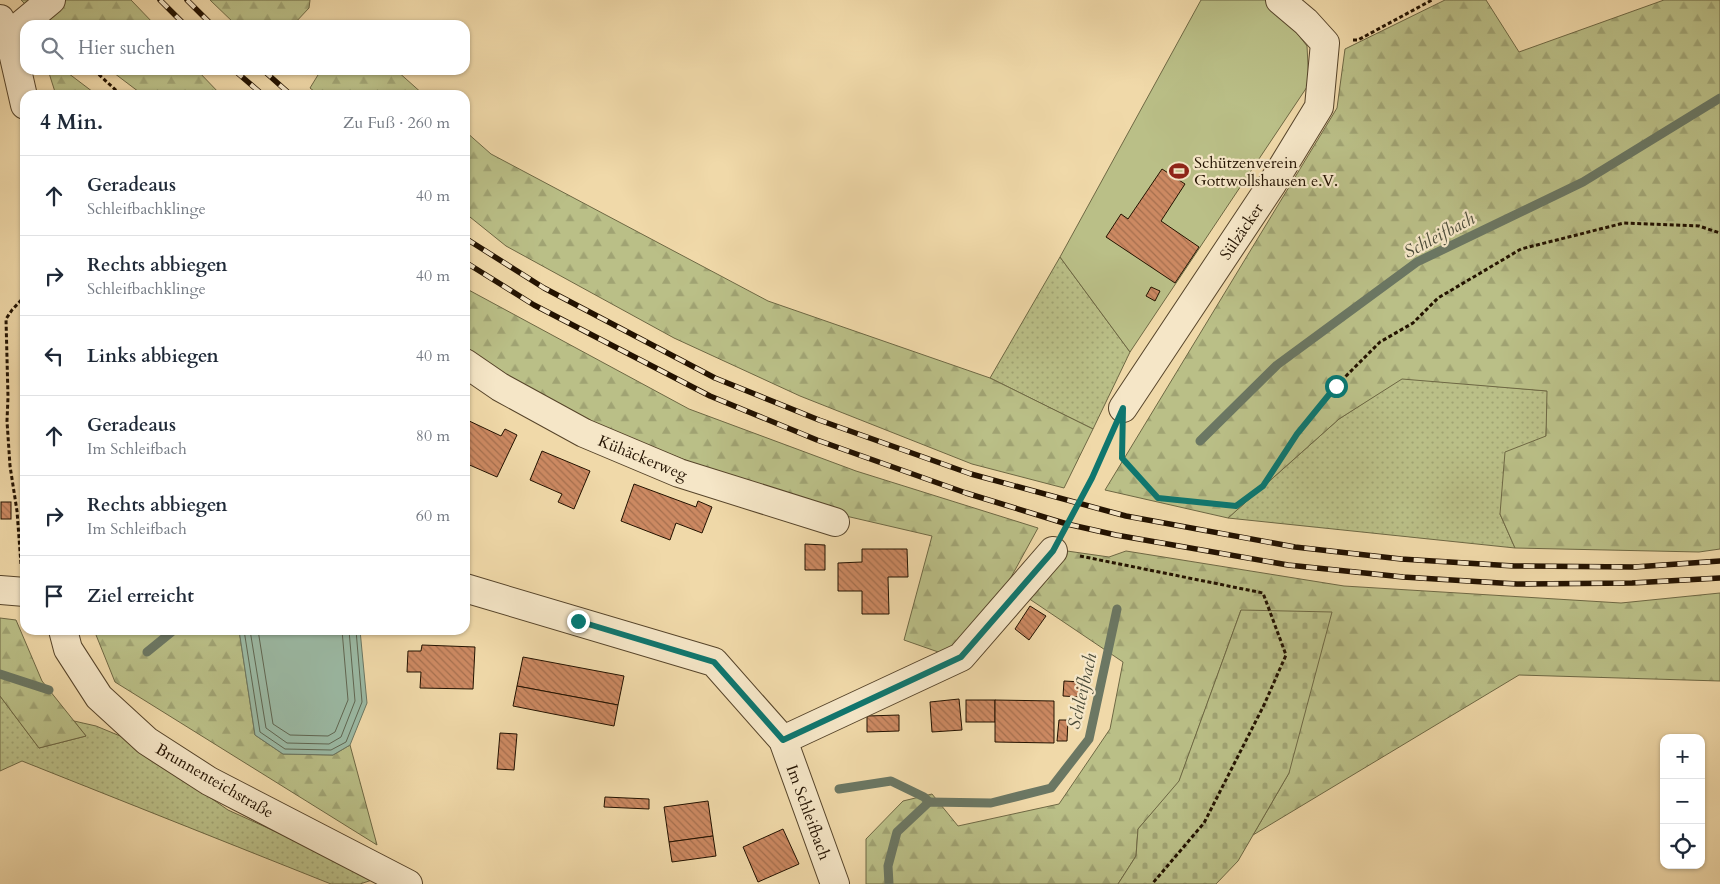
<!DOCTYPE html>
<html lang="de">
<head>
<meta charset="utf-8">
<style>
  :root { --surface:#fff; --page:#f6f6f7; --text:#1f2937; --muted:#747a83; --line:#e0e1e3 }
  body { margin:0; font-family:Cardo,serif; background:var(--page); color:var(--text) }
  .controls { position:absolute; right:15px; bottom:15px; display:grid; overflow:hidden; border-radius:10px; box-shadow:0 1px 4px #0004 }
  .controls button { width:45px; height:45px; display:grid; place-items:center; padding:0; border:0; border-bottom:1px solid var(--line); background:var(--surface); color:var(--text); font:25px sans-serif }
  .stop { position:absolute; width:15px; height:15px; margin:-11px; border:4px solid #0f766e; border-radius:50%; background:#fff }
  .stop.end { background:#0f766e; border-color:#fff; box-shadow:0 1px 5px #0008 }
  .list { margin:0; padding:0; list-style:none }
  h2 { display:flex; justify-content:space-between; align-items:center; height:65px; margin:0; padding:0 20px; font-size:21px }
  h2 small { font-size:16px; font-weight:400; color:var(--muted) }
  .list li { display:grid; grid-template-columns:32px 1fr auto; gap:15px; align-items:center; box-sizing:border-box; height:80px; padding:0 20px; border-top:1px solid var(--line) }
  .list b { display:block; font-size:19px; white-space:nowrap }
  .list p { margin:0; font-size:16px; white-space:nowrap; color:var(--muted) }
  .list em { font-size:16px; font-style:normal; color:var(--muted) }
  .icon { flex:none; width:28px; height:28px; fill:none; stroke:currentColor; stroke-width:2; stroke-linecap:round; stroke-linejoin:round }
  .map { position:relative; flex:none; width:1720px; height:884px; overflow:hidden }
  .search { position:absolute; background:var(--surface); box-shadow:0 1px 4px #0004; left:20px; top:20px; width:450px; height:55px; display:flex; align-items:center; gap:12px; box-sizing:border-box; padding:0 18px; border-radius:15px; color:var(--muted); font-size:19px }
  .panel { position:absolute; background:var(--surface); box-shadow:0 1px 4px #0004; left:20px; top:90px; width:450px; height:545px; border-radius:15px }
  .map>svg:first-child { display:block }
</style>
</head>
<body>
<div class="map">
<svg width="1720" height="884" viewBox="0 0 1720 884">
  <defs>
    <pattern id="grass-dots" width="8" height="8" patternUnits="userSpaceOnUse" patternTransform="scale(1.25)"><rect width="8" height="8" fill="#babf87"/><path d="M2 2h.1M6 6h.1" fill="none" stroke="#a0a373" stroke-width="1.8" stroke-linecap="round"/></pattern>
    <pattern id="forest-firs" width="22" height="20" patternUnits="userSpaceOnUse" patternTransform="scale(1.25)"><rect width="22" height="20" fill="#babf87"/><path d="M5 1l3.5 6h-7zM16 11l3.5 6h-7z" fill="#a0a373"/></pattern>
    <pattern id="cemetery-stones" width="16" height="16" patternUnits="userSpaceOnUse" patternTransform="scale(1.25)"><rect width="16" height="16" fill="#babf87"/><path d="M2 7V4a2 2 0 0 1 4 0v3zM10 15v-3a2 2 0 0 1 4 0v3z" fill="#a0a373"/></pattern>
    <pattern id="building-back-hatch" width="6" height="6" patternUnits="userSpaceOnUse" patternTransform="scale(1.25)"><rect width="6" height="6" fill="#cc8962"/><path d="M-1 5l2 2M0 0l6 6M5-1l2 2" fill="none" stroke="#a56f4e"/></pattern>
  </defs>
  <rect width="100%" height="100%" fill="#f0d9a9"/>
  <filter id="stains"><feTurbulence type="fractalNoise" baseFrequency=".004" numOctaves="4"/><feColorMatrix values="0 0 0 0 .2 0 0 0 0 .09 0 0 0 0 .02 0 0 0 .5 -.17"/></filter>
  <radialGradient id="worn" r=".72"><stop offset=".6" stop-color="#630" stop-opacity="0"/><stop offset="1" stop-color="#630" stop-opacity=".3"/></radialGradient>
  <!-- grass -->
  <g fill="url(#grass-dots)" stroke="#6e6844">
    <polygon points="1060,257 1130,352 1093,429 990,378"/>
    <polygon points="1402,378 1548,391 1546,436 1500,514 1515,548 1228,518 1339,419"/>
    <polygon points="0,696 39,748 86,736 74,721 96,726 125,738 228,810 378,878 360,884 331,884 22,761 0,771"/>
  </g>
  <!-- forest -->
  <g fill="url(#forest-firs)" stroke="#6e6844">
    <polygon points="21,0 131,0 155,25 50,25 34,13"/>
    <polygon points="210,0 310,0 309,8 293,25 236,25"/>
    <polygon points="1445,0 1486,0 1519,52 1664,0 1720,0 1720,549 1699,552 1515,548 1500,514 1505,452 1546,436 1547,391 1402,379 1339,419 1228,518 1105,490 1337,108 1345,49"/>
    <polygon points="48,70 64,70 97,95 56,95"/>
    <polygon points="110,70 197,70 221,95 143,95"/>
    <polygon points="321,70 396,70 424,95 319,95 310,88"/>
    <polygon points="465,131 491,154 768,301 990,378 1093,429 1064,488 972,464 800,396 674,338 506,246 465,213"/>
    <polygon points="465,288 689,409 856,471 1038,528 998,601 944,654 904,640 932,536 807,507 610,431 508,380 465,351"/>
    <polygon points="1060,550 1109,557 1126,551 1344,586 1621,603 1720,593 1720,681 1519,675 1253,835 1289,773 1241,610 1179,782 1138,829 1136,856 1118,884 866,884 866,839 903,801 932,794 958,826 1059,804 1110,729 1123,662 1028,598"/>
    <polygon points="0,618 16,620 42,681 86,736 39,748 0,696"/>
    <polygon points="94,630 239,630 255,735 283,754 333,755 350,745 377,845 115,682"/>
  </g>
  <!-- cemetery -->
  <polygon fill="url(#cemetery-stones)" stroke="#6e6844" points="1241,610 1332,612 1289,773 1238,861 1216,884 1118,884 1136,856 1138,829 1179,781"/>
  <!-- pitch -->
  <polygon fill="#babf87" stroke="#6e6844" points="1201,0 1271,0 1307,46 1309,84 1130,352 1060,257"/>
  <!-- water -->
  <polygon fill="#9bbaa5" stroke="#6b7763" points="239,630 360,630 367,703 350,745 333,755 283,754 255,735"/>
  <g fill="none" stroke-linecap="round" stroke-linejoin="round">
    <!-- shore -->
    <g stroke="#5f6652" stroke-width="1">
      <polyline points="244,630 260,732 285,749 331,750 346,742 362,702 356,630"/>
      <polyline points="250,630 266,728 287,743 329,744 341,737 355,701 349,630"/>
      <polyline points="258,630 273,724 290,735 328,736 335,732 348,700 342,630"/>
    </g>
    <!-- stream -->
    <g stroke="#6b7763" stroke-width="9">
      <polyline points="1200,441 1277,365 1417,262 1583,182 1720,98"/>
      <polyline points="147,652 174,630"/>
      <polyline points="0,674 49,690"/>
      <polyline points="839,789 891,781 924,797 929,802"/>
      <polyline points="889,884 888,866 897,832 929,802 991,803 1051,788 1089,739 1117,609"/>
    </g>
  </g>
  <!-- building -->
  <g fill="url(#building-back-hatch)" stroke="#231200">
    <polygon points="1162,169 1185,184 1161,221 1199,247 1175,283 1106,237 1121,214 1128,219"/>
    <polygon points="1151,287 1160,291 1155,301 1146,296"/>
    <polygon points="465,419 501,436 505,429 517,435 497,477 465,463"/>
    <polygon points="542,451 590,471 574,509 558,502 562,494 530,480"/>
    <polygon points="634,484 696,507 698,501 712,507 702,533 676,523 670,540 621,521"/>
    <rect x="1" y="502" width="10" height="17"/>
    <polygon points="805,544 825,545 825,570 805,570"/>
    <polygon points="862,549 907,549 908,577 888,577 889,614 862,614 862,591 838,591 838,563 862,562"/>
    <polygon points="1030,606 1046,616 1029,640 1015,629"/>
    <polygon points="422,645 475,647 473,689 420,688 421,672 407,672 408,651 421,651"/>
    <polygon points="523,657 624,676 618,705 517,686"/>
    <polygon points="1064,681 1082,682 1080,697 1063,696"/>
    <polygon points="517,686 618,705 614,726 513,706"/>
    <polygon points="959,699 962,730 932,732 930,702"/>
    <rect x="966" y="700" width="29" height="22"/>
    <polygon points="995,700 1054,701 1054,743 995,742"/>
    <polygon points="899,715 899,731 867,732 867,716"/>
    <polygon points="1059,720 1068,720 1067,741 1057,741"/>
    <polygon points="500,733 517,734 514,770 497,769"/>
    <polygon points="605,797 649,799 649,809 604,807"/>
    <polygon points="708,801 713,836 669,842 664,807"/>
    <polygon points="783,829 799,864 758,882 743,847"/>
    <polygon points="713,836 716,856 672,862 669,842"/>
  </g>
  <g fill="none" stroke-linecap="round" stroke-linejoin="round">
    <defs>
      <g id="minor">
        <polyline points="465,363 500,387 584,433 679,473 835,522"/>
        <polyline points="1123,408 1272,184 1319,107 1325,43 1306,22 1280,0"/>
        <polyline points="465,588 714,662 783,740 835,884"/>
        <polyline points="0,590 25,592"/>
        <polyline points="63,630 68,649 99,697 147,741 209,781 408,884"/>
        <polyline points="783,740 961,657 1053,551"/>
      </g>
      <g id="tertiary">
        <polyline points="0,19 9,35 25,105"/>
        <polyline points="9,35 51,0"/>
      </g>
    </defs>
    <!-- minor casing -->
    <use href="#minor" stroke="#56442a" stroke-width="30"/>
    <!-- tertiary casing -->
    <use href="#tertiary" stroke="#56442a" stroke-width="30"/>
    <!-- path -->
    <g stroke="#231200" stroke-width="3" stroke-dasharray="4 2.5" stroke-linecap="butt">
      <polyline points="1353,40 1358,40 1432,0"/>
      <polyline points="94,70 121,95"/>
      <polyline points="1122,437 1121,458 1158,498 1236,506 1263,486 1297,434 1336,386 1380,342 1413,323 1438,298 1521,249 1624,223 1699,226 1720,233"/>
      <polyline points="1066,527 1091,478 1111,434"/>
      <polyline points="1080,556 1263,593 1286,655 1264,705 1204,823 1152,884"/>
      <polyline points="21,564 17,511 10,466 7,421 8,397 6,319 12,310 25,296"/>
    </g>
    <!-- minor -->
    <use href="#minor" stroke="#f5e6c7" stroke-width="28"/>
    <!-- tertiary -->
    <use href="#tertiary" stroke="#f5e6c7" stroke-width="28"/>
    <defs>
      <g id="rail">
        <polyline points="160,0 185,25"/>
        <polyline points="187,0 212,25"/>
        <polyline points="234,70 263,95"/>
        <polyline points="263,70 291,95"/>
        <polyline points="465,238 544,288 715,378 819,420 971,474 1126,516 1295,547 1401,559 1514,566 1635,567 1720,561"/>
        <polyline points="465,262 534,305 710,396 817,440 966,493 1067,524 1116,535 1288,565 1403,577 1517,584 1632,583 1720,578"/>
      </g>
    </defs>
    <!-- rail casing -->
    <use href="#rail" stroke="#231200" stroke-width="5.5"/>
    <!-- rail -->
    <use href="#rail" stroke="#f5e6c7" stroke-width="4" stroke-dasharray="11" stroke-linecap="butt"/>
  </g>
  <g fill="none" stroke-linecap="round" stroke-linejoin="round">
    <!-- route -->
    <polyline stroke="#0f766e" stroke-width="6" points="578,621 714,662 783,740 961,657 1053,551 1092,478 1123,408 1122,458 1158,498 1236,506 1263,486 1297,434 1336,386"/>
  </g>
  <!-- icons -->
  <defs>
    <symbol id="stadium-bare" viewBox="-9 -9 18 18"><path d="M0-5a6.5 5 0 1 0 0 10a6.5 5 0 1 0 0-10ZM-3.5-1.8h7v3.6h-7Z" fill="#8f2418" stroke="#f5e6c7" stroke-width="2.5" paint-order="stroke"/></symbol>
  </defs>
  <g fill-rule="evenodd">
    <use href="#stadium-bare" x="1165" y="157" width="28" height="28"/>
  </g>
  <g text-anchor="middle" stroke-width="4.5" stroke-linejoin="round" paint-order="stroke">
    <!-- poi labels -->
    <g font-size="16" fill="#231200" stroke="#f5e6c7" text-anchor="start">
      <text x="1194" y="168">Schützenverein<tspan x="1194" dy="18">Gottwollshausen e.V.</tspan></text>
    </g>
    <!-- street labels -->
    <g font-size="16" fill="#231200" stroke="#f5e6c7">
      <text transform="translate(1241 231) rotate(-56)" y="6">Sülzäcker</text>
      <text transform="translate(643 457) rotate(22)" y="6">Kühäckerweg</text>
      <text transform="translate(215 780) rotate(30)" y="6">Brunnenteichstraße</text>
      <text transform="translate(809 812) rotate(70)" y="6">Im Schleifbach</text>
    </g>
    <!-- water labels -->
    <g font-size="18" font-style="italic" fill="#4d4d3a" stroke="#f5e6c7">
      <text transform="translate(1439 235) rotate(-28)" y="6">Schleifbach</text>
      <text transform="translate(1082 691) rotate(-77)" y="6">Schleifbach</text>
    </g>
  </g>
  <rect width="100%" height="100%" filter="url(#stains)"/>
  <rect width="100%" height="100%" fill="url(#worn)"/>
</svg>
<div class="controls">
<button>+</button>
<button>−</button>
<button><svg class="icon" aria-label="locate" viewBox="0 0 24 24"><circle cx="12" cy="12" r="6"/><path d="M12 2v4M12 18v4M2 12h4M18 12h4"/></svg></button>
</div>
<div class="stop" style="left:1336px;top:386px"></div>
<div class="stop end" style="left:578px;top:621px"></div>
<div class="search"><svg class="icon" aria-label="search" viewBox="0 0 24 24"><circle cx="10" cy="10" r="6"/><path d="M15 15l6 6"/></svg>Hier suchen</div>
<section class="panel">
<h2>4 Min.<small>Zu Fuß · 260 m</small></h2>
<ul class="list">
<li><svg class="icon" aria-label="ahead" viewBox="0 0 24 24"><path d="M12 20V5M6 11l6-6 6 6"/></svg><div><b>Geradeaus</b><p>Schleifbachklinge</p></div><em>40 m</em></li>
<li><svg class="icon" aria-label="right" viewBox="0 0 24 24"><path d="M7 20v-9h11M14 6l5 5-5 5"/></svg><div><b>Rechts abbiegen</b><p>Schleifbachklinge</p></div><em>40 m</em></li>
<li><svg class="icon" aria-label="left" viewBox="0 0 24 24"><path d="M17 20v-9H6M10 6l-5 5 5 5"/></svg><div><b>Links abbiegen</b></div><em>40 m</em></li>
<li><svg class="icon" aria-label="ahead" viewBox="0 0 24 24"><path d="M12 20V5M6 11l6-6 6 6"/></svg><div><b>Geradeaus</b><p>Im Schleifbach</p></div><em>80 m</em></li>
<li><svg class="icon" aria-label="right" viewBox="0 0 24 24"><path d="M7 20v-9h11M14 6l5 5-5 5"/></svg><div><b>Rechts abbiegen</b><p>Im Schleifbach</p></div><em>60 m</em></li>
<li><svg class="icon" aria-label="arrive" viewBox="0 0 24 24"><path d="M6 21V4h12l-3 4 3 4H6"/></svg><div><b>Ziel erreicht</b></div></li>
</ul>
</section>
</div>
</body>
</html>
